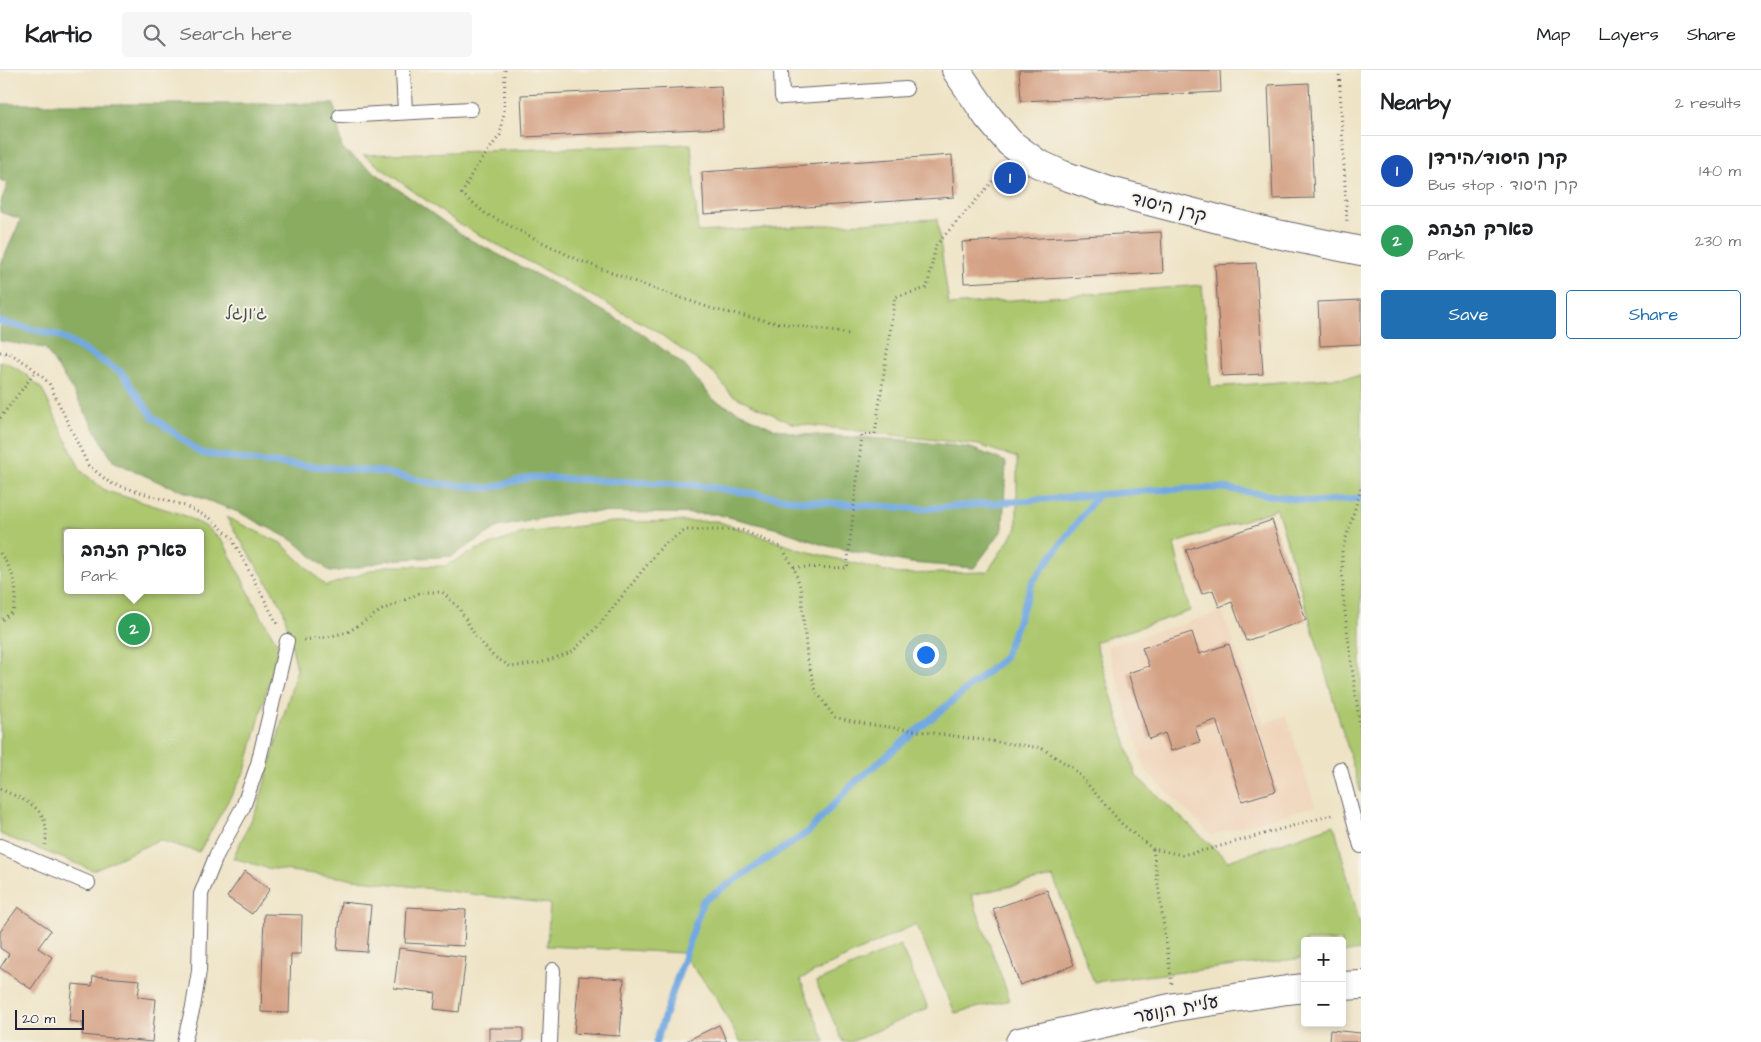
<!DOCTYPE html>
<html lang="en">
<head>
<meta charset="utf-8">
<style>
  :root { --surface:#fff; --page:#f6f6f6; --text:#202124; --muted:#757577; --line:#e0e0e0; --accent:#1f6fb2 }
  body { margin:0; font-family:"Architects Daughter","Playpen Sans Hebrew",sans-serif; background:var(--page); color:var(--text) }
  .controls { position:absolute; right:15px; bottom:15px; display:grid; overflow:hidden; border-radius:5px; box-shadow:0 2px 8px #0003 }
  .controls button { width:45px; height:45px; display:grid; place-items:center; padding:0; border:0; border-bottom:1px solid var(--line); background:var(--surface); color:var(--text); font:25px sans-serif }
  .scale { position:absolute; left:15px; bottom:12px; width:69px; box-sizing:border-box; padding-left:5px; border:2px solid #22223b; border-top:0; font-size:14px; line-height:18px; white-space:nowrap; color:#22223b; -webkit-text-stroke:4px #f7f3e8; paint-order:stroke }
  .you { position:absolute; left:925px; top:584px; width:18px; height:18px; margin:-12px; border:4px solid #fff; border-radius:50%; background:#1a73e8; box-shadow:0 0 0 8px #1a73e833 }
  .badge { display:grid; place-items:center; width:32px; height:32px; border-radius:50%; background:var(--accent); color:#fff; font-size:16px; font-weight:700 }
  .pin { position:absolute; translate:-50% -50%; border:2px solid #fff; box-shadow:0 1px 5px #0006 }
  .popup { position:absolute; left:64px; top:459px; width:140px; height:65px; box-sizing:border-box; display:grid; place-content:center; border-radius:5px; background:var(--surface); filter:drop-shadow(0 1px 4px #0005); font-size:16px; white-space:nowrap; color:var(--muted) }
  .popup b { font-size:19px; color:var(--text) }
  .popup::after { content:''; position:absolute; left:50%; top:100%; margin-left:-10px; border:10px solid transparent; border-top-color:var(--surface) }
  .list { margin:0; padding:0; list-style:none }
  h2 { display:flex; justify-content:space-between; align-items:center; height:65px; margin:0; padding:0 20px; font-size:21px }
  h2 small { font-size:16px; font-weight:400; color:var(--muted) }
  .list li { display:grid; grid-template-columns:32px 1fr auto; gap:15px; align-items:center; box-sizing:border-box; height:70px; padding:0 20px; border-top:1px solid var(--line) }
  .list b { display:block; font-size:19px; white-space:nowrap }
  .list p { margin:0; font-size:16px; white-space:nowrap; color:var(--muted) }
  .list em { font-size:16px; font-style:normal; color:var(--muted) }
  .actions { display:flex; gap:10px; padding:15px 20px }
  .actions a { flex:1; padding:11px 0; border:1px solid var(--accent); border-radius:5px; text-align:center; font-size:18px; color:var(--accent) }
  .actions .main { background:var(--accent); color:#fff }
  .icon { flex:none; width:28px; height:28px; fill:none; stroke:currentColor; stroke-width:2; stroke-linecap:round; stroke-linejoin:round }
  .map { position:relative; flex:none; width:1361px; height:972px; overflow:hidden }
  header { display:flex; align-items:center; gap:30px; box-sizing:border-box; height:70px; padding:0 25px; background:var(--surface); border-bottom:1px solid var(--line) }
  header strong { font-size:24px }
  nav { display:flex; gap:28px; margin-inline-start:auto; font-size:18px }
  .search { width:350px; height:45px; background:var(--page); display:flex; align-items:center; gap:12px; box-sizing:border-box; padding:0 18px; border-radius:5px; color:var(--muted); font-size:19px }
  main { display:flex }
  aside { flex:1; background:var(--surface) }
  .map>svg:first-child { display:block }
</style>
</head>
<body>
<header>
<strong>Kartio</strong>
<div class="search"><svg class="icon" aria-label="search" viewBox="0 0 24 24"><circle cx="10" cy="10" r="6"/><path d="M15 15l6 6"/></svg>Search here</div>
<nav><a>Map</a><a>Layers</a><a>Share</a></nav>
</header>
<main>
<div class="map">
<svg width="1361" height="972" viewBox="0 0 1361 972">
  <rect width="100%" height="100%" fill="#f7f3e8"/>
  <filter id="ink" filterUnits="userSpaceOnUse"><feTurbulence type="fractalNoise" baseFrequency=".02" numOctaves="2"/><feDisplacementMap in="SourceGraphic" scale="10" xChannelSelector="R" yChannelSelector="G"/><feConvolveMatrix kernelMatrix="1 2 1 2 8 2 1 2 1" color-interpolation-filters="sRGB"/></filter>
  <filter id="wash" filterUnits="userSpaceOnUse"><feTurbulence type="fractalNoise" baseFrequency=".0096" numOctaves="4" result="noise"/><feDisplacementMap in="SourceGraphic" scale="20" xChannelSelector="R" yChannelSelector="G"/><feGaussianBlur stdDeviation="1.12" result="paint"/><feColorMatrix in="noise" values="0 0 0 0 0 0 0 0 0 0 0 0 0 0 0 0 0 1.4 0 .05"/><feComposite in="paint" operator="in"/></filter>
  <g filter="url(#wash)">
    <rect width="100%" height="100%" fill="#eee3c5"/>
    <!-- built -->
    <polygon fill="#f0d5bc" points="1222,542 1264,654 1286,645 1315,736 1211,765 1146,701 1107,576"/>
    <!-- green -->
    <g fill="#acc76d" stroke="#677454" fill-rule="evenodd">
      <polygon points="691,74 698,162 937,149 949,235 1202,215 1211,317 1361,306 1361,723 1277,439 1174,474 1190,541 1095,572 1136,706 1228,791 1334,755 1361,858 1361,880 1342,883 1342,871 1305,871 1305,888 1094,912 1053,807 971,825 1010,930 955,943 916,854 800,909 825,972 740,972 716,927 682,883 547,876 550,834 267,798 233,788 258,736 297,599 283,538 226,447 281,473 326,516 385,496 445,496 476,480 523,463 613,452 717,451 801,480 898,504 987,502 1017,458 1017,388 979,375 791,353 732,325 713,302 653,259 459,154 363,85"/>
      <path d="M0,292H6L24,303L42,319L81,401L106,421L181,444L205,456L224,473L258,541L279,576L245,701L199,782L159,770L93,800L0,764ZM68,463H200V520H68Z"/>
      <polygon points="900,875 928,938 851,972 843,972 816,912"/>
    </g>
    <!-- forest -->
    <polygon fill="#89ac60" stroke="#56674e" points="0,34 334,34 342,79 465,167 577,226 640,262 685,296 714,330 772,358 799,364 905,370 971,378 1006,392 1003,459 974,498 910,493 823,475 778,459 716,444 575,442 498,457 452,486 389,490 351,499 330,502 294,471 238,442 159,412 113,391 75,324 45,278 0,271 0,196 21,149 0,142 0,134 8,113 0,110"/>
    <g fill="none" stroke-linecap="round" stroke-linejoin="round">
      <!-- stream -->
      <g stroke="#73a9e1" stroke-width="7">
        <polyline points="0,252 58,265 121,302 153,347 201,383 263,392 381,402 432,413 489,418 531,407 695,415 802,431 922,439 1154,420 1222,418 1314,432 1361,428"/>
        <polyline points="656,972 703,831 808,762 855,712 1004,588 1033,511 1097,426"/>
      </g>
    </g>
    <g id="blocks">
      <!-- building -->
      <g fill="#d4a184">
        <polygon points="1019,0 1220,0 1221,22 1021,31"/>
        <polygon points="1309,13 1314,128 1273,129 1268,15"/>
        <polygon points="721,16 723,58 523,67 521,25"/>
        <polygon points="952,85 954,127 704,144 702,102"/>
        <polygon points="1161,162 1163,203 964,213 962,172"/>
        <polygon points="1256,193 1263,304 1222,306 1215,195"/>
        <polygon points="1361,230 1361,274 1320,276 1318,232"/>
        <polygon points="1272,450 1306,550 1246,571 1232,532 1219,537 1213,520 1202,524 1186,480"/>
        <polygon points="1192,562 1199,584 1229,574 1276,721 1242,731 1216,650 1195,657 1200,672 1171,681 1165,663 1149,669 1128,603 1149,596 1142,578"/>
        <polygon points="245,801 270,819 252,844 227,827"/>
        <polygon points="1047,820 1074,895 1020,915 993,839"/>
        <polygon points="341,832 371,835 367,882 337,880"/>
        <polygon points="18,837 51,860 38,878 52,887 31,919 0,898 9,884 0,878 0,862"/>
        <polygon points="407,837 466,840 464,876 405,873"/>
        <polygon points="264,844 302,845 301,884 291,884 289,943 261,942"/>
        <polygon points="399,878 466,887 459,942 434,939 436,923 394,918"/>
        <polygon points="93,906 140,910 138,927 156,929 152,972 82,965 83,953 69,951 73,914 92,916"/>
        <polygon points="579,906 624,909 620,966 574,963"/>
        <polygon points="719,955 727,972 684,972"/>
        <rect x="489" y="958" width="34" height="14"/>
        <polygon points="1330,960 1361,963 1361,972 1329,972"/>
      </g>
    </g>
  </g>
  <g filter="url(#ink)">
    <use href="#blocks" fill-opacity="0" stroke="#69666b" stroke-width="1"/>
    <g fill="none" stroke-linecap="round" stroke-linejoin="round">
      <defs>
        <g id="service">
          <polyline points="403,0 405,42"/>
          <polyline points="781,0 782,27 906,19"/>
          <polyline points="340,46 471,39"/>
          <polyline points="1340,699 1361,776"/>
          <polyline points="0,776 88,813"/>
          <polyline points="184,972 193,937 199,901 201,824 217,784 243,737 258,694 287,571"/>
          <polyline points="550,972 553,900"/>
        </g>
        <g id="minor">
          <polyline points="956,0 988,47 1010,73 1037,93 1063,105 1106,120 1272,163 1361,181"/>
          <polyline points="1342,916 1361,915"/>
          <polyline points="1020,972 1175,937 1287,920 1305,918"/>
        </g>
      </defs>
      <!-- service casing -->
      <use href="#service" stroke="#69666b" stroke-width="16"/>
      <!-- minor casing -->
      <use href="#minor" stroke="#69666b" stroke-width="30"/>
      <!-- path -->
      <g stroke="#69666b" stroke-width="3" stroke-dasharray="1 4" stroke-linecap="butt">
        <polyline points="505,0 504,43 500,65 472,103 462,124 486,144 576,189 641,214 713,239 767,251 849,264"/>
        <polyline points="1339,0 1347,153"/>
        <polyline points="0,282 9,283 29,295 49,313 88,395 110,413 185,436 210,448 231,467 279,557"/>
        <polyline points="0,348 36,301"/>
        <polyline points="1361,419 1342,481 1343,527 1361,666"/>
        <path d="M0,483C15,505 19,516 13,542L0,551"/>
        <polyline points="794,497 847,498 862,365 875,364 895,227 927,218 936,175 1004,99"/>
        <polyline points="304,570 327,567 348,562 382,540 422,522 442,522 459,538 475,565 493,586 511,597 540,593 572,582 599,555 663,475 686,460 742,460 781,477 794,497 801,520 807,588 816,621 834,647 866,654 1042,678 1075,700 1122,754 1153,779 1182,785 1210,779 1335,744"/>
        <path d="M0,719C29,732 52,739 45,775"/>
        <polyline points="1153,779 1172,914"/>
      </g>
      <!-- service -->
      <use href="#service" stroke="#fff" stroke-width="14"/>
      <!-- minor -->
      <use href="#minor" stroke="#fff" stroke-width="28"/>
    </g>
  </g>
  <g text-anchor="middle" stroke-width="4" stroke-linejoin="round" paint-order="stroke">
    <!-- street labels -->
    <g font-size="18" fill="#22223b" stroke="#f7f3e8">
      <text transform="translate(1169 137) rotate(14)" y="6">קרן היסוד</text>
      <text transform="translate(1176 939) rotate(-11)" y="6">עליית הנוער</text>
    </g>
    <!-- park labels -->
    <g font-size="18" fill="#4b544a" stroke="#f7f3e8">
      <text x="246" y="249">ג'ונגל</text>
    </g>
  </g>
</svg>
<div class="controls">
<button>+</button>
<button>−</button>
</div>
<div class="scale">20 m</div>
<div class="you"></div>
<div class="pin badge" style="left:1010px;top:108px;background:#1a4fb4">1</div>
<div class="pin badge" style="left:134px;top:559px;background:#2e9e5b">2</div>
<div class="popup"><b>פארק הזהב</b>Park</div>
</div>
<aside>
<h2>Nearby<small>2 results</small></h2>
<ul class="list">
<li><span class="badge" style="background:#1a4fb4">1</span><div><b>קרן היסוד/הירדן</b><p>Bus stop · קרן היסוד</p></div><em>140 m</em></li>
<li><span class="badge" style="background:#2e9e5b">2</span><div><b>פארק הזהב</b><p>Park</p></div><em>230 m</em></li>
</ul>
<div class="actions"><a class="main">Save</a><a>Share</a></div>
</aside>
</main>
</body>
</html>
